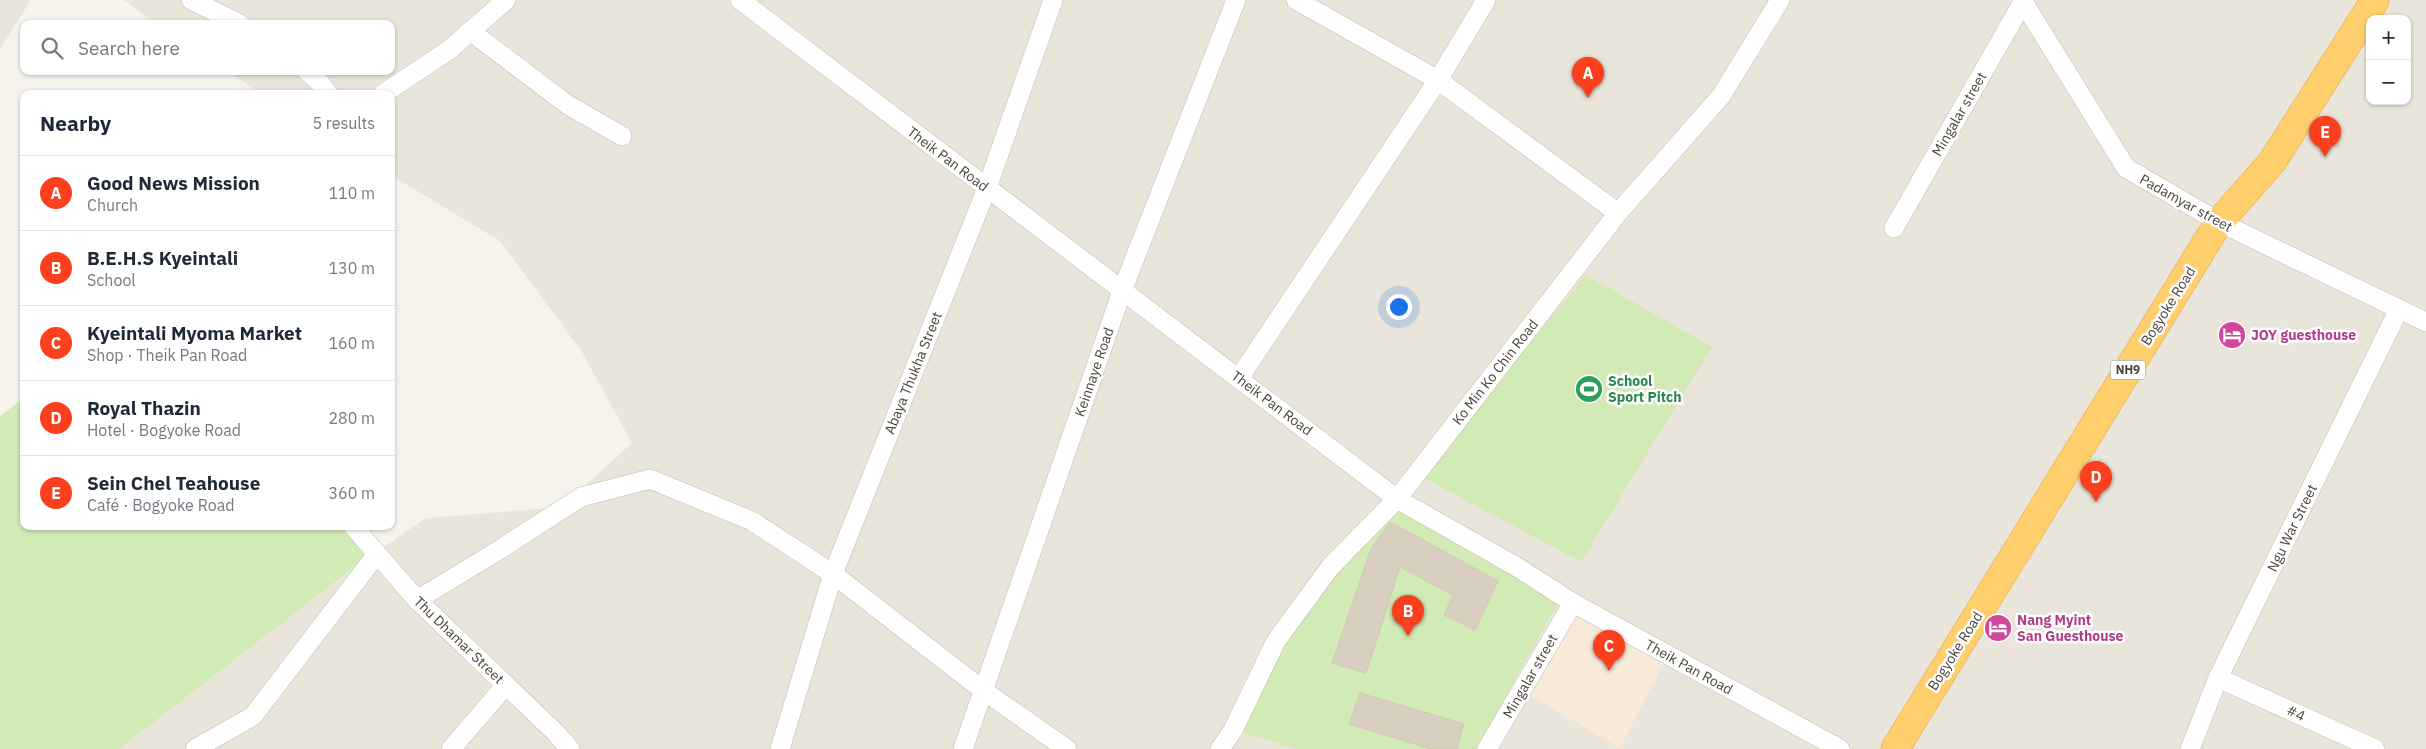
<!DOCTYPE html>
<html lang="en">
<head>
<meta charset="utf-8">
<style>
  :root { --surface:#fff; --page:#f6f6f7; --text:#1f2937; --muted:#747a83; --line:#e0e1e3; --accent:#fc3f1d }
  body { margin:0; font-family:"IBM Plex Sans",sans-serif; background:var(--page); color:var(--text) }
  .controls { position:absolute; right:15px; top:15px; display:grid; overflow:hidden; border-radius:10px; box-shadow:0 1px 4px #0004 }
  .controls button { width:45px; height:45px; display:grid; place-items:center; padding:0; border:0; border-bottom:1px solid var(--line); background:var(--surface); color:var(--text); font:25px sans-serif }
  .you { position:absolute; left:1398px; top:306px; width:18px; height:18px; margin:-12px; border:4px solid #fff; border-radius:50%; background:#1a73e8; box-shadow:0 0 0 8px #1a73e833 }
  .badge { display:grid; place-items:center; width:32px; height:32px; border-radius:50%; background:var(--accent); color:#fff; font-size:16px; font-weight:700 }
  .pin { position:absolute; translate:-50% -41px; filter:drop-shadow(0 1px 2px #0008) }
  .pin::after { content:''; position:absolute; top:26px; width:18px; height:15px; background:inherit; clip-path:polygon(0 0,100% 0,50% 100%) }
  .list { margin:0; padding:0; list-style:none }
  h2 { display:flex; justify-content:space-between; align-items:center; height:65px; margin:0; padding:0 20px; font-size:21px }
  h2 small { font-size:16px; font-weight:400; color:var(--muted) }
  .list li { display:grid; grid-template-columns:32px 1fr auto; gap:15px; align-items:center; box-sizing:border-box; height:75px; padding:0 20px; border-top:1px solid var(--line) }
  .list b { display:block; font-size:19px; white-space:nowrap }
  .list p { margin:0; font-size:16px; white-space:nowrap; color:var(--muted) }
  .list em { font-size:16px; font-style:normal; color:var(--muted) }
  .icon { flex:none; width:28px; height:28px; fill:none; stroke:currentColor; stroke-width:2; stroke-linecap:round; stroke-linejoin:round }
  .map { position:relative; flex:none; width:2426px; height:749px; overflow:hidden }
  .search { position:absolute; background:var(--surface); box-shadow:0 1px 4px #0004; left:20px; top:20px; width:375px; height:55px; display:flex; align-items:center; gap:12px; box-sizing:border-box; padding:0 18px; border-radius:10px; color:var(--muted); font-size:19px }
  .panel { position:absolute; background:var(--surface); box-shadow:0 1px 4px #0004; left:20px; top:90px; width:375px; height:440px; border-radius:10px }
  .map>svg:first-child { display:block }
</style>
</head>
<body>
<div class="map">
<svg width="2426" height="749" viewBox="0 0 2426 749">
  <rect width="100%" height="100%" fill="#f6f3ec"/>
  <!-- residential -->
  <g fill="#eae5da" fill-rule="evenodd">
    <polygon points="0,0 31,0 0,49"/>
    <path d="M124,0H2426V749H119L352,569L426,518L562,507L632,443L582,352L500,241L391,175V94H262L227,71H391V24H156ZM2370,19H2407V101H2370Z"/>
  </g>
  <!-- commercial -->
  <polygon fill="#f7ead8" points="1581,606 1667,657 1620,748 1529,695"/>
  <!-- green -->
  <g fill="#d2eab5">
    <polygon points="1586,275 1712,347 1581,562 1420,476"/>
    <polygon points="24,398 24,526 353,526 377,554 352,569 119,749 0,749 0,416"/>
    <polygon points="1386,500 1561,598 1476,749 1297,749 1237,731 1276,641"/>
  </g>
  <!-- building -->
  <g fill="#d8cfc1" stroke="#d3c7b4">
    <polygon points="1390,522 1498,581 1475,630 1444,615 1453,595 1400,567 1366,673 1332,663 1371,549"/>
    <polygon points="1360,693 1464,724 1457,749 1431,749 1349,724"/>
  </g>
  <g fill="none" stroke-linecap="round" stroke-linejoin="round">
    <defs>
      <g id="street">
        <polyline points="191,0 240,24"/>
        <polyline points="740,0 1397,499 1517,567 1573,603 1840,749"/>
        <polyline points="1296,0 1438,80 1618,213"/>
        <polyline points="2022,0 2126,168 2219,222 2426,322"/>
        <polyline points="470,31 568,105 622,136"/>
        <polyline points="307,71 321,84 328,94"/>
        <polyline points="383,94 449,50 506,0"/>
        <polyline points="1894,228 2024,0"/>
        <polyline points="1239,378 1438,80 1486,0"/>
        <polyline points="353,526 417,600 556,733 570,749"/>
        <polyline points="417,600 499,550 581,497 650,479 752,521 833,574 984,691 1067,749"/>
        <polyline points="2218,678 2375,749"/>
        <polyline points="195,749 253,716 377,554"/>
        <polyline points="451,749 506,685"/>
        <polyline points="780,749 833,574 987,188 1053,0"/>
        <polyline points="963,749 1122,291 1236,0"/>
        <polyline points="1220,749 1233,730 1276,641 1331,566 1397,499 1618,213 1721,96 1780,0"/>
        <polyline points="1487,749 1573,603"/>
        <polyline points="2190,749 2218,678 2399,309"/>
      </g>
      <polyline id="highway" points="1895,749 2219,222 2272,162 2375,0"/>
    </defs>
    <!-- street casing -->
    <use href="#street" stroke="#c2bbae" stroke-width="20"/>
    <!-- highway casing -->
    <use href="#highway" stroke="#e0a43c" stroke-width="29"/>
    <!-- street -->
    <use href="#street" stroke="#fff" stroke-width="19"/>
    <!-- highway -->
    <use href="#highway" stroke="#ffcf6e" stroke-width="28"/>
  </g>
  <!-- icons -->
  <defs>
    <symbol id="hotel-disc" viewBox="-11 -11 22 22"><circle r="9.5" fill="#d1479c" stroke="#fff"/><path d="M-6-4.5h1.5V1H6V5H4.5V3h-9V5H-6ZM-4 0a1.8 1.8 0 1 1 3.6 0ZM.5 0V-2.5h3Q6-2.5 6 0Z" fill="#fff"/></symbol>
    <symbol id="stadium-disc" viewBox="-11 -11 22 22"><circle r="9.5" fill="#2e9e5b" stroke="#fff"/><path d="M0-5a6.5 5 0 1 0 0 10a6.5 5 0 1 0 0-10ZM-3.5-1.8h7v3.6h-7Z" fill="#fff"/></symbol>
  </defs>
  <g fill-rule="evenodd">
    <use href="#hotel-disc" x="2216" y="319" width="32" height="32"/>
    <use href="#stadium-disc" x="1573" y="373" width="32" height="32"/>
    <use href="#hotel-disc" x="1982" y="612" width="32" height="32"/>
  </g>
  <g text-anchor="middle" stroke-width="5" stroke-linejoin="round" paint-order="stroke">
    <!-- shield labels -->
    <rect fill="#fff" stroke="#817c74" stroke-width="1" x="2110.5" y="360.5" width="35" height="19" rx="4"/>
    <g font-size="12" font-weight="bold" fill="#4b4439">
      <text x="2128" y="374">NH9</text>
    </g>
    <!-- street labels -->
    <g font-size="14" fill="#4b4439" stroke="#fff">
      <text transform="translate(1959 114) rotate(-60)" y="5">Mingalar street</text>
      <text transform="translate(948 159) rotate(37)" y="5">Theik Pan Road</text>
      <text transform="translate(2186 203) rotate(29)" y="5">Padamyar street</text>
      <text transform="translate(2168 306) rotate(-58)" y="5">Bogyoke Road</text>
      <text transform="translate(1094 372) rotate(-71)" y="5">Keinnaye Road</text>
      <text transform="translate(1495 372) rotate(-52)" y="5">Ko Min Ko Chin Road</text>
      <text transform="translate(913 373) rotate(-68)" y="5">Abaya Thukha Street</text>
      <text transform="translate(1272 403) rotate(37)" y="5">Theik Pan Road</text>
      <text transform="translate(2292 528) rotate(-64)" y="5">Ngu War Street</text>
      <text transform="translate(459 640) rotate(44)" y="5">Thu Dhamar Street</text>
      <text transform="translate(1955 651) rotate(-58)" y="5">Bogyoke Road</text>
      <text transform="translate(1689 667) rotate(29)" y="5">Theik Pan Road</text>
      <text transform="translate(1530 676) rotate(-60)" y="5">Mingalar street</text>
      <text transform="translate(2296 713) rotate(24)" y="5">#4</text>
    </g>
    <!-- hotel labels -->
    <g font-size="14" font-weight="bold" fill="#b23c85" stroke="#fff" text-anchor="start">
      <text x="2251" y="340">JOY guesthouse</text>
      <text x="2017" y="625">Nang Myint<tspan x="2017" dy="16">San Guesthouse</tspan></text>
    </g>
    <!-- leisure labels -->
    <g font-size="14" font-weight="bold" fill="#27864d" stroke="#fff" text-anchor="start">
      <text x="1608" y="386">School<tspan x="1608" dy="16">Sport Pitch</tspan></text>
    </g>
  </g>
</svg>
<div class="controls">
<button>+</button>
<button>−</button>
</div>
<div class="you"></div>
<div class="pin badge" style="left:1588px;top:98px">A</div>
<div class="pin badge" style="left:1408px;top:636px">B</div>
<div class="pin badge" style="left:1609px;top:671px">C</div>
<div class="pin badge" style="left:2096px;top:502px">D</div>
<div class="pin badge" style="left:2325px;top:157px">E</div>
<div class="search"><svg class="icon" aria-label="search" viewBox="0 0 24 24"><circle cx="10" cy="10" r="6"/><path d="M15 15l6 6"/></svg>Search here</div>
<section class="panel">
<h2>Nearby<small>5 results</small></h2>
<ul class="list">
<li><span class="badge">A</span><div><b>Good News Mission</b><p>Church</p></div><em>110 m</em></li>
<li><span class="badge">B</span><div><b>B.E.H.S Kyeintali</b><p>School</p></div><em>130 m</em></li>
<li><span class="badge">C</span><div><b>Kyeintali Myoma Market</b><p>Shop · Theik Pan Road</p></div><em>160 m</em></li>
<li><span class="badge">D</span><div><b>Royal Thazin</b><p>Hotel · Bogyoke Road</p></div><em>280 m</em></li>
<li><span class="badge">E</span><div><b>Sein Chel Teahouse</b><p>Café · Bogyoke Road</p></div><em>360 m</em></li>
</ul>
</section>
</div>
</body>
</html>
